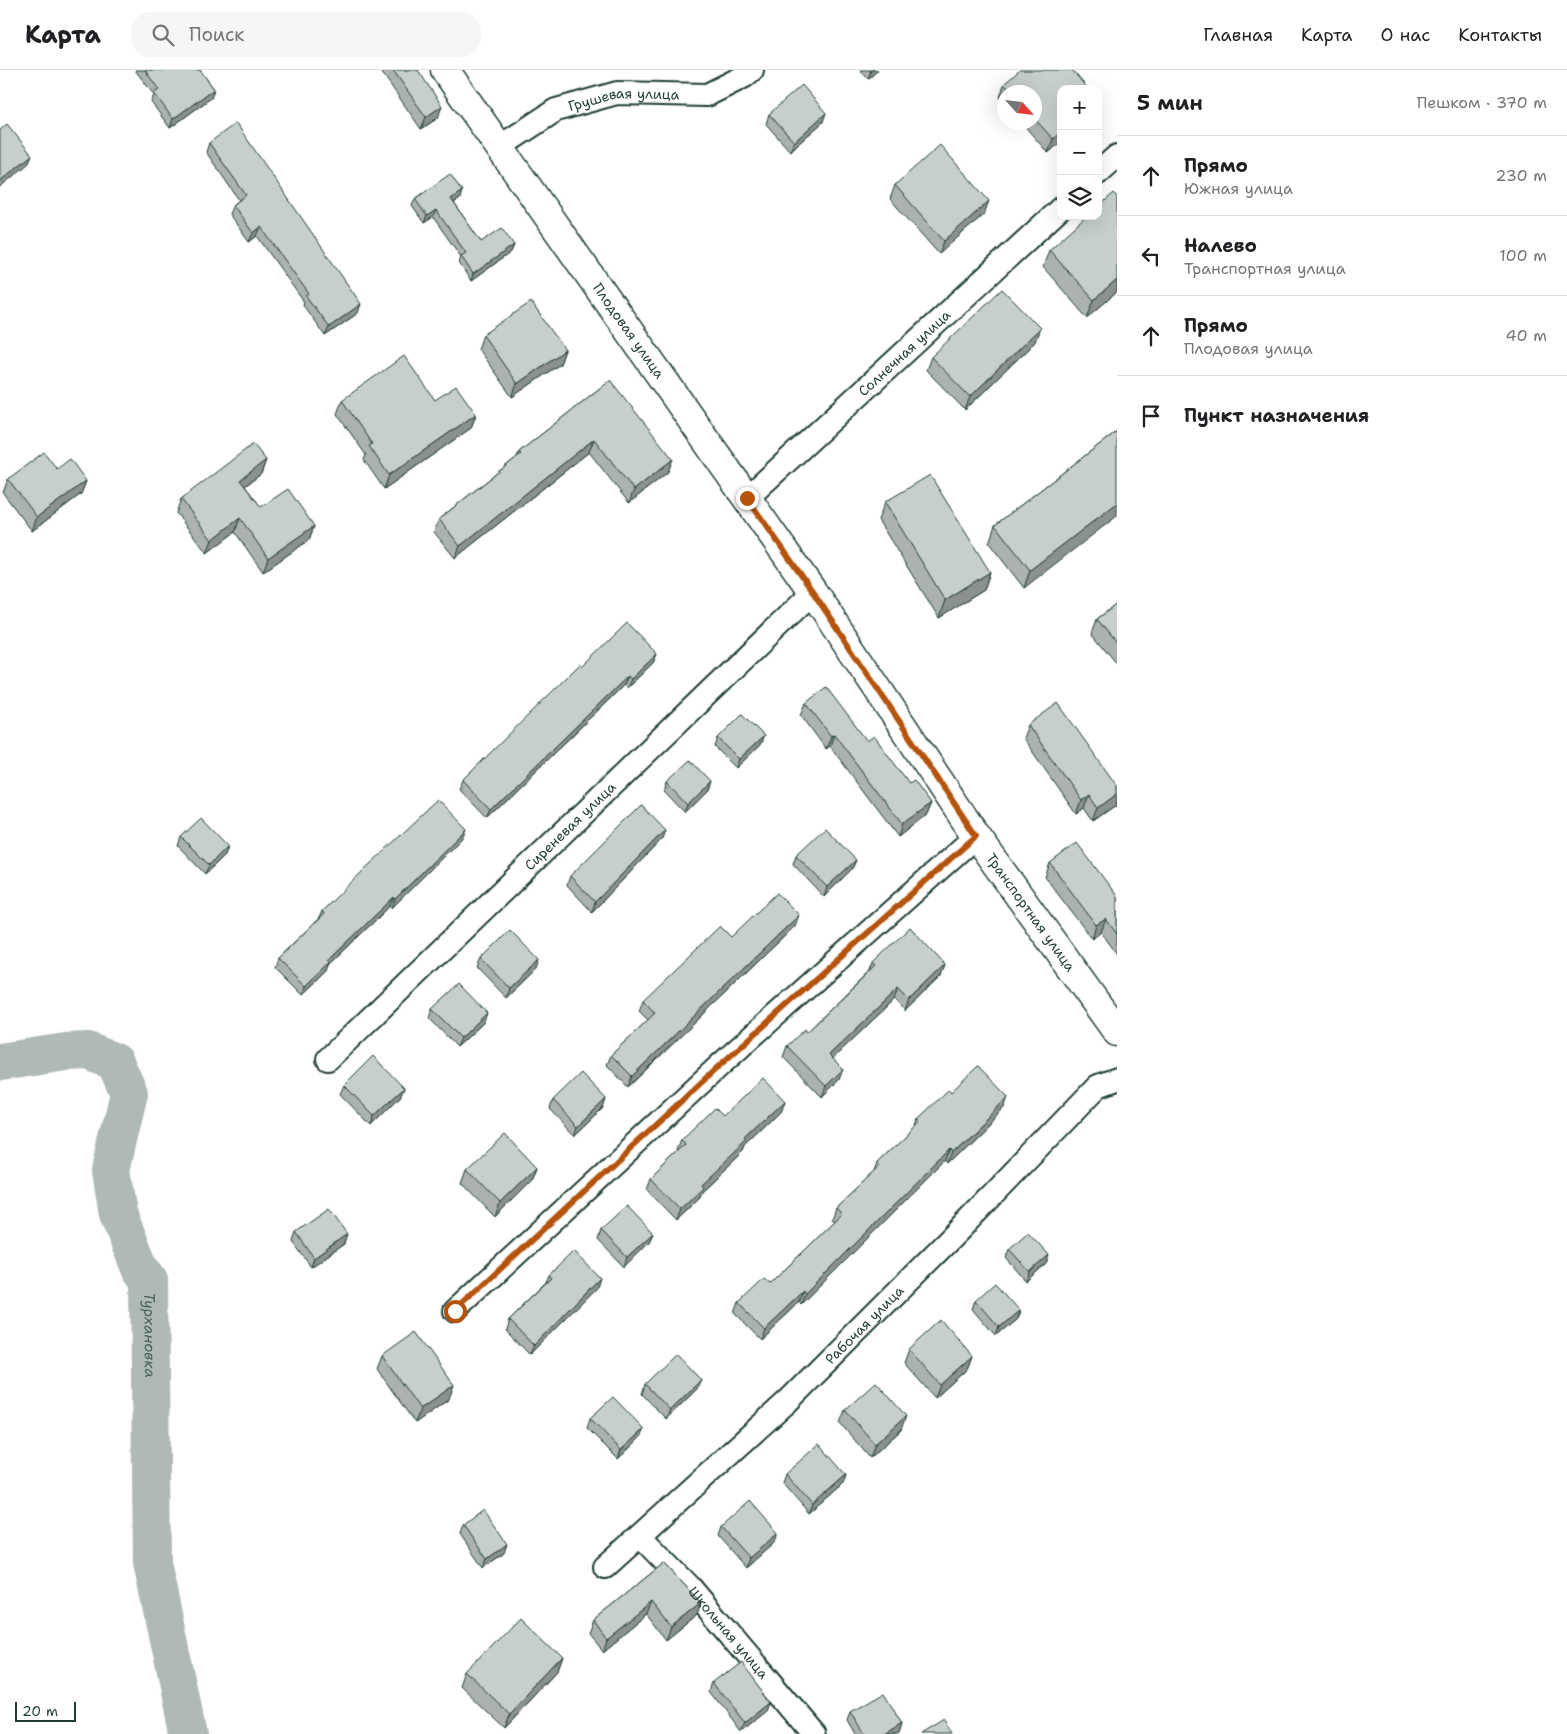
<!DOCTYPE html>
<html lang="ru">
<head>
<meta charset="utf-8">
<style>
  :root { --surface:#fff; --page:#f6f6f6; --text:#202124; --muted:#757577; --line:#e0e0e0 }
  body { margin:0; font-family:"Shantell Sans",sans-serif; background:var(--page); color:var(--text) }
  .controls { position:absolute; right:15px; top:15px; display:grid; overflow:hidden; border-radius:10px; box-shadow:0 5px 20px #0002 }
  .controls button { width:45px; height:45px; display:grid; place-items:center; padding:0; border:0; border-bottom:1px solid var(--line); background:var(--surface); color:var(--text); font:25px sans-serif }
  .compass { position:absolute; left:997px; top:15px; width:45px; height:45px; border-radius:50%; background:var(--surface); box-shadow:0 5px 20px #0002; rotate:117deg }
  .scale { position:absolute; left:15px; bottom:12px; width:61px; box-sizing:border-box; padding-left:5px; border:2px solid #1f3d34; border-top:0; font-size:14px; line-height:18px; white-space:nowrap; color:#1f3d34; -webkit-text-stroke:4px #fff; paint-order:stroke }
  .stop { position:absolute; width:15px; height:15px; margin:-11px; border:4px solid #b45309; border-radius:50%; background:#fff }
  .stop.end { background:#b45309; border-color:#fff; box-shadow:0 1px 5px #0008 }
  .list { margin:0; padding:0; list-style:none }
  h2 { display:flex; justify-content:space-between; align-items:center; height:65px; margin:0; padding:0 20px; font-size:21px }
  h2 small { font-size:16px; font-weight:400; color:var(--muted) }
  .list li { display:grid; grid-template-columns:32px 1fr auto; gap:15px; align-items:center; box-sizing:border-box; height:80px; padding:0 20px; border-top:1px solid var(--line) }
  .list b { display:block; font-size:19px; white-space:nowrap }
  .list p { margin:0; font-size:16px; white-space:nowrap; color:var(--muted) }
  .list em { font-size:16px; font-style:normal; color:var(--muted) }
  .icon { flex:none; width:28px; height:28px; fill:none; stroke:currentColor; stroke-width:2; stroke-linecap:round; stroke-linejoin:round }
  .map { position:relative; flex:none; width:1117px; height:1664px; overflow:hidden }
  header { display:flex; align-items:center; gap:30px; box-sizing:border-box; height:70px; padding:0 25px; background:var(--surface); border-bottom:1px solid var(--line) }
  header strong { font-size:24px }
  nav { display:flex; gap:28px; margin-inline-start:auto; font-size:18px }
  .search { width:350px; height:45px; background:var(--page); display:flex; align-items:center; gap:12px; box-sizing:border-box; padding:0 18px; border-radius:20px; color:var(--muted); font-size:19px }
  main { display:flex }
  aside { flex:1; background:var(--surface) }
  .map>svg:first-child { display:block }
</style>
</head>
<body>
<header>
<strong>Карта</strong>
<div class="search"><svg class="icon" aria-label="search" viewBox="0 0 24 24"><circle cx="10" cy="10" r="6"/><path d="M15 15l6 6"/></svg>Поиск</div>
<nav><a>Главная</a><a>Карта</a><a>О нас</a><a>Контакты</a></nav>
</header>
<main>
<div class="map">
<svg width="1117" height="1664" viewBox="0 0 1117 1664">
  <rect width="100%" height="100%" fill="#fff"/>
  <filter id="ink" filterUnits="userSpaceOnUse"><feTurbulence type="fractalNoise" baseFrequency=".02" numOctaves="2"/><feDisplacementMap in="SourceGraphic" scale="10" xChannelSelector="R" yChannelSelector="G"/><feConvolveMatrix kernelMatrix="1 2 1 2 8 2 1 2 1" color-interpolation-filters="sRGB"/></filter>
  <g filter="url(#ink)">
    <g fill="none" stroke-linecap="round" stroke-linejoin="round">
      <!-- river -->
      <path stroke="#afbab7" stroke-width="38" id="s1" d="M0,992L66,982L88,981L115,992L129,1023L111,1100L118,1144L140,1198L149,1210L152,1493L188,1664"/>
      <defs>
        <g id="minor">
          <path id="s2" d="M501,76L556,40L617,23L707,25L745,6L752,0"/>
          <polyline points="1098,103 1117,86"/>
          <path id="s3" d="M747,428L1061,138"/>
          <path id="s4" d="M328,989L813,522"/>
          <polyline points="455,1241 719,996 976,766"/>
          <path id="s5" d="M640,1466L690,1517L814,1664"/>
          <path id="s6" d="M605,1497L788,1331L958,1161L1098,1016L1117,1009"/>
        </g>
        <g id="major">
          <path id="s7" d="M445,0L813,522L976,766L1117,962"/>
        </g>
      </defs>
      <!-- minor casing -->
      <use href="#minor" stroke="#1f3d34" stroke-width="26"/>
      <!-- major casing -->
      <use href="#major" stroke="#1f3d34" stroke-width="31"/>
      <!-- minor -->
      <use href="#minor" stroke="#fff" stroke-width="22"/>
      <!-- major -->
      <use href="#major" stroke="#fff" stroke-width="28"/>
    </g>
    <!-- wall -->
    <g fill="#abb2af" stroke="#1f3d34">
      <polygon points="135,0 200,0 214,19 211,28 170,58 151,32 154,25"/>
      <polygon points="380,0 418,0 438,48 421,59"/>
      <polygon points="860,0 878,0 868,9"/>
      <polygon points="1004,14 1061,19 1061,72 1048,83 1021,52 1034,52 1034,22 1004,22 1004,33 1000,28"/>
      <polygon points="769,44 823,52 790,81 766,54"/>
      <polygon points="209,73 358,243 325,266 303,235 304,232 257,166 249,172 229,144 233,135 239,130 206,82"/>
      <polygon points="895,115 984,144 939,184 890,129"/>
      <polygon points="1117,127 1117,222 1087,248 1043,197 1049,180"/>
      <polygon points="415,129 460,129 454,133 481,172 514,175 511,182 471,211 459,193 461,187 433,147 424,153 412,136"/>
      <polygon points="483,265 565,280 560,294 512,327 478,279"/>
      <polygon points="1035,272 965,340 926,300 931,287"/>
      <polygon points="610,310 668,402 629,433 589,382 455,488 434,462 439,449 517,387 519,382"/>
      <polygon points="342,330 435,330 476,344 471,358 384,419 364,390 366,385 337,344"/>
      <polygon points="1117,361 1024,518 989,473 995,455"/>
      <polygon points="266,390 261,404 245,416 261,437 314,456 309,470 263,502 235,462 207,483 176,443 181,429"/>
      <polygon points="57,399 86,411 81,424 32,461 3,423 8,409"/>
      <polygon points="885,432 990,502 984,520 939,548 878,450"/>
      <polygon points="1117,534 1117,594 1092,563 1097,549"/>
      <polygon points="657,584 653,593 627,618 624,615 487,748 459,719 463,710 582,597"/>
      <polygon points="806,633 867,671 909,713 931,733 926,745 898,767 830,676 826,679 801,645"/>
      <polygon points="1028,655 1117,716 1117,731 1116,735 1093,751 1084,738 1076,744 1023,668"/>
      <polygon points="718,668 760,675 736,698 715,677"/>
      <polygon points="667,711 710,711 707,720 685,742 664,720"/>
      <polygon points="181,767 228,776 225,785 205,804 178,776"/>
      <polygon points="462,768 392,838 390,836 330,894 328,901 303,925 275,897 278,888 319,848 322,841"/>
      <polygon points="662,769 592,842 567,815 570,806"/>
      <polygon points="796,785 856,790 852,799 824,827 793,794"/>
      <polygon points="1050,793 1117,826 1117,884 1101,862 1092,869 1045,807"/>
      <polygon points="795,856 628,1017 607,995 611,985 648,950 639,941 643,930 731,867"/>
      <polygon points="481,889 536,899 506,928 477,898"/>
      <polygon points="873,893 945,895 941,906 905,941 894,930 833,988 839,1010 822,1027 783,987 787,976 807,962 870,901"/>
      <polygon points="432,939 484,952 457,977 429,948"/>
      <polygon points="344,1015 404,1018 400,1027 371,1056 340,1024"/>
      <polygon points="951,1022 1008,1027 1004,1038 947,1094 945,1091 801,1235 799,1232 760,1269 735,1244 739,1233 770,1214 835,1151 832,1149 836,1138 874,1102 877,1093 916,1056 918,1049"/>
      <polygon points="606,1029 603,1038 575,1065 550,1039 553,1030"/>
      <polygon points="785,1031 781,1042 745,1077 743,1082 702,1121 699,1128 676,1150 647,1120 651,1109 679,1082 678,1081 682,1070 723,1046"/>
      <polygon points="537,1097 532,1110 495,1147 462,1113 467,1099"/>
      <polygon points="601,1160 653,1163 649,1172 624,1197 598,1170"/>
      <polygon points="296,1162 344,1174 311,1197 293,1172"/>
      <polygon points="1009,1179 1046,1194 1026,1211 1006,1188"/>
      <polygon points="549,1205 597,1218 530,1285 505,1259 508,1249 546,1212"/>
      <polygon points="976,1230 1019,1240 1016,1249 996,1266 973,1239"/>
      <polygon points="909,1279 972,1286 967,1299 935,1328 904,1293"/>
      <polygon points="382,1286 449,1329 415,1353 377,1299"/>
      <polygon points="645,1314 697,1319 666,1349 642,1324"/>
      <polygon points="845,1340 901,1360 870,1388 840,1353"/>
      <polygon points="590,1348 640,1368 618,1389 587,1358"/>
      <polygon points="785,1404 846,1405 843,1414 809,1444 782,1413"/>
      <polygon points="463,1455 504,1483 483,1498 460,1464"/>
      <polygon points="721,1457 775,1472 746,1498 718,1466"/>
      <polygon points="664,1493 701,1533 697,1545 666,1570 646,1544 602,1580 588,1563 593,1550"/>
      <polygon points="562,1588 557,1602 504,1658 462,1618 467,1604"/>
      <polygon points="714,1613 768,1641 741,1662 711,1622"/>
      <polygon points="850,1641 902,1653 899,1663 896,1664 855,1664 847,1650"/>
    </g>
    <!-- shaded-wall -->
    <g fill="#8b918f" stroke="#1f3d34">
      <polygon points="871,0 878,0 868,9"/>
      <polygon points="214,19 211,28 170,58 173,49"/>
      <polygon points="442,36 438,48 421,59 426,47"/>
      <polygon points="826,43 823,52 790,81 794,72"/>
      <polygon points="1061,62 1061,72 1048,83 1053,69"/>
      <polygon points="32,85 28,94 0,117 1,110"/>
      <polygon points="462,121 460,129 448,136 451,129"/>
      <polygon points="989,131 984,144 939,184 944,171"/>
      <polygon points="436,140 433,147 424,153 427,146"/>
      <polygon points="261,157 257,166 249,172 253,163"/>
      <polygon points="514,175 511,182 471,211 473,204"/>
      <polygon points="1117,210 1117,222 1087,248 1094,230"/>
      <polygon points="361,234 358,243 325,266 329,257"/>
      <polygon points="1040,258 1035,272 965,340 970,327"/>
      <polygon points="565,280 560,294 512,327 517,314"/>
      <polygon points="476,344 471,358 384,419 389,405"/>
      <polygon points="594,369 589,382 455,488 460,476"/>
      <polygon points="673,389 668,402 629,433 634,420"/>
      <polygon points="266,390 261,404 235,423 240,410"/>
      <polygon points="86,411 81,424 32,461 37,447"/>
      <polygon points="1117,433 1117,446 1024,518 1030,500"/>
      <polygon points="240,448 235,462 207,483 212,470"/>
      <polygon points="314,456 309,470 263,502 268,488"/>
      <polygon points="990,502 984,520 939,548 945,530"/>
      <polygon points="657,584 653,593 627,618 631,609"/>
      <polygon points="628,606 624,615 487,748 491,739"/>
      <polygon points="834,664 830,676 826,679 831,666"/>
      <polygon points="764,666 760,675 736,698 739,689"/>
      <polygon points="710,711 707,720 685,742 688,733"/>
      <polygon points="1089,724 1084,738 1076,744 1081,730"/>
      <polygon points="1117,724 1117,731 1116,735 1093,751 1098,738"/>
      <polygon points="931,733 926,745 898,767 902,754"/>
      <polygon points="466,759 462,768 392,838 395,829"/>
      <polygon points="665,760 662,769 592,842 595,832"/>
      <polygon points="228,776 225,785 205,804 209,795"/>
      <polygon points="856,790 852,799 824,827 827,817"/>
      <polygon points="394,827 390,836 330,894 328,901 303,925 306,916 329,890"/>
      <polygon points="799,845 795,856 628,1017 632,1006"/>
      <polygon points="1106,849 1101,862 1092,869 1096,855"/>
      <polygon points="539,890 536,899 506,928 509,918"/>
      <polygon points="945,895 941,906 905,941 909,930"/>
      <polygon points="898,919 894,930 825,996 829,985"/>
      <polygon points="487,943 484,952 457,977 461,968"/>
      <polygon points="843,999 839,1010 822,1027 826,1016"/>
      <polygon points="404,1018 400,1027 371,1056 374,1046"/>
      <polygon points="1008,1027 1004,1038 947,1094 951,1083"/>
      <polygon points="606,1029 603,1038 575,1065 578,1056"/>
      <polygon points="785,1031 781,1042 745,1077 743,1082 702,1121 699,1128 676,1150 680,1139 701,1114 745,1069"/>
      <polygon points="949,1080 945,1091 801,1235 805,1224"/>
      <polygon points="537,1097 532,1110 495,1147 500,1133"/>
      <polygon points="653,1163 649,1172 624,1197 627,1187"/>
      <polygon points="347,1164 344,1174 311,1197 314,1188"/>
      <polygon points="1049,1185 1046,1194 1026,1211 1030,1202"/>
      <polygon points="600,1208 597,1218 530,1285 534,1276"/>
      <polygon points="803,1221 799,1232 760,1269 764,1258"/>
      <polygon points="1019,1240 1016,1249 996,1266 999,1257"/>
      <polygon points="972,1286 967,1299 935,1328 940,1315"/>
      <polygon points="701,1310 697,1319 666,1349 670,1340"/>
      <polygon points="454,1315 449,1329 415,1353 420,1339"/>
      <polygon points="906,1346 901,1360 870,1388 875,1374"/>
      <polygon points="644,1359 640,1368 618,1389 621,1380"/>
      <polygon points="846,1405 843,1414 809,1444 812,1435"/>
      <polygon points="778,1463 775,1472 746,1498 749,1488"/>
      <polygon points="507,1474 504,1483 483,1498 487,1489"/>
      <polygon points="651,1532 646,1544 602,1580 606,1568"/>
      <polygon points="701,1533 697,1545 666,1570 671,1557"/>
      <polygon points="562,1588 557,1602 504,1658 509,1644"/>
      <polygon points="771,1632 768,1641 741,1662 745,1653"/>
      <polygon points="902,1653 899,1663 896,1664 884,1664"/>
    </g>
    <!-- building -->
    <g fill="#c7cfcc" stroke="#1f3d34">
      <polygon points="145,0 200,0 214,19 173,49 154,23 159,20"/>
      <polygon points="393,0 418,0 442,36 426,47"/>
      <polygon points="1020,0 1072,0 1088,19 1061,19 1061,62 1053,69 1034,48 1034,22 1012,22 1004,14"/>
      <polygon points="802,15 826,43 794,72 769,44"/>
      <polygon points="236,53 361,234 329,257 306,226 309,224 261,157 253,163 233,135 246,125 209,73"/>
      <polygon points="7,54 32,85 1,110 0,110 0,60"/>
      <polygon points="940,75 989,131 944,171 895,115"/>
      <polygon points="450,104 462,121 451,129 481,172 502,158 514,175 473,204 461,186 466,183 436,140 427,146 415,129"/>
      <polygon points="1114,123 1117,127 1117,210 1094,230 1049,180 1087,146 1098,146 1098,137"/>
      <polygon points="1002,219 1040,258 970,327 931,287"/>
      <polygon points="531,232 565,280 517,314 483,265"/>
      <polygon points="404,286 435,330 456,316 476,344 389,405 369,376 372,374 342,330"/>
      <polygon points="610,310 673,389 634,420 594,369 460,476 439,449 521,384 519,382"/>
      <polygon points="1117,361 1117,433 1030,500 995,455"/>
      <polygon points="253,374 266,390 240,410 261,437 288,419 314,456 268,488 240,448 212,470 181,429"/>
      <polygon points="44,382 57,399 70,389 86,411 37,447 8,409"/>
      <polygon points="930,405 990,502 945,530 885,432"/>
      <polygon points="1117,534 1117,574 1097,549"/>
      <polygon points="627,553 657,584 631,609 628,606 491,739 463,710 580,594 582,597"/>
      <polygon points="826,617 867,671 874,666 909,713 914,710 931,733 902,754 834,664 831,666 806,633"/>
      <polygon points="1058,633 1117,716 1117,724 1098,738 1089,724 1081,730 1028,655"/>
      <polygon points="742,644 764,666 739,689 718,668"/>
      <polygon points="690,690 710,711 688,733 667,711"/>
      <polygon points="438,730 466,759 395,829 394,827 329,890 331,892 306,916 278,888 324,844 322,841 366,798"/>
      <polygon points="641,735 665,760 595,832 570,806"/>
      <polygon points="201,748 228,776 209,795 181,767"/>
      <polygon points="825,758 856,790 827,817 796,785"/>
      <polygon points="1077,773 1117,826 1117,864 1106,849 1096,855 1050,793"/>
      <polygon points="777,823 799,845 632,1006 611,985 655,943 643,930 720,856 731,867"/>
      <polygon points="910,857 945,895 909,930 898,919 829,985 843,999 826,1016 787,976 805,959 807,962 876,896 873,893"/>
      <polygon points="510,860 539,890 509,918 481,889"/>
      <polygon points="459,914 487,943 461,968 432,939"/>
      <polygon points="373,986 404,1018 374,1046 344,1015"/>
      <polygon points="978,996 1008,1027 951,1083 949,1080 805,1224 803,1221 764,1258 739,1233 764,1209 770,1214 842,1144 836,1138 880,1096 877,1093 921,1051 918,1049 949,1019 951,1022"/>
      <polygon points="581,1003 606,1029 578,1056 553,1030"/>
      <polygon points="763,1008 785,1031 745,1069 747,1071 701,1114 703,1117 680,1139 651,1109 686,1075 682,1070 715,1038 723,1046"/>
      <polygon points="505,1063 537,1097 500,1133 467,1099"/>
      <polygon points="627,1136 653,1163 627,1187 601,1160"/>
      <polygon points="329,1139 347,1164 314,1188 296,1162"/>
      <polygon points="1028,1162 1049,1185 1030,1202 1009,1179"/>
      <polygon points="574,1181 600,1208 534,1276 508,1249 551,1208 549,1205"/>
      <polygon points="995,1213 1019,1240 999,1257 976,1230"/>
      <polygon points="941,1250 972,1286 940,1315 909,1279"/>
      <polygon points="416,1262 454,1315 420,1339 382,1286"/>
      <polygon points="676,1284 701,1310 670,1340 645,1314"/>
      <polygon points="876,1312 906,1346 875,1374 845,1340"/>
      <polygon points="613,1327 644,1359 621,1380 590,1348"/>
      <polygon points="819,1374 846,1405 812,1435 785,1404"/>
      <polygon points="750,1431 778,1463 749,1488 721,1457"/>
      <polygon points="483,1440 507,1474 487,1489 463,1455"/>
      <polygon points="664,1493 701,1533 671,1557 651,1532 606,1568 593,1550"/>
      <polygon points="521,1548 562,1588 509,1644 467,1604"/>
      <polygon points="741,1592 771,1632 745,1653 714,1613"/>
      <polygon points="883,1622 902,1653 884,1664 864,1664 850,1641"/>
      <polygon points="944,1650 952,1664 921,1664"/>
    </g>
  </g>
  <g fill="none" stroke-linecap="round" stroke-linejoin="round" filter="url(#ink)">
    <!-- route -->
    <polyline stroke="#b45309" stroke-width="6" points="455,1241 719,996 976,766 813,522 747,428"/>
  </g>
  <g text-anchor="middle" stroke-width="4.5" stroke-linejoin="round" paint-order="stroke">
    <!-- street labels -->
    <g font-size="14" fill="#1f3d34" stroke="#fff">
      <text dy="5" stroke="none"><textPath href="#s2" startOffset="135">Грушевая улица</textPath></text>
      <text dy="5" stroke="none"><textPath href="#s7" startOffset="319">Плодовая улица</textPath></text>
      <text dy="5" stroke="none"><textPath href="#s3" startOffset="214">Солнечная улица</textPath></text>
      <text dy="5" stroke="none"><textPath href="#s4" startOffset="336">Сиреневая улица</textPath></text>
      <text dy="5" stroke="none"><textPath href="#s7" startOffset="1026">Транспортная улица</textPath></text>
      <text dy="5" stroke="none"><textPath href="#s6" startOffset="355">Рабочая улица</textPath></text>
      <text dy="5" stroke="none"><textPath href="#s5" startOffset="131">Школьная улица</textPath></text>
    </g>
    <!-- water labels -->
    <g font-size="15" font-style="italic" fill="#4a625b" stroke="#fff">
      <text dy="5" stroke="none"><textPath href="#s1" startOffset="404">Турхановка</textPath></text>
    </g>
  </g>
</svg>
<div class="controls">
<button>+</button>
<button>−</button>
<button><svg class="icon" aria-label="layers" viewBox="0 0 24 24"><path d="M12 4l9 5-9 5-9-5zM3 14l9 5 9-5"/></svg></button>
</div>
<svg class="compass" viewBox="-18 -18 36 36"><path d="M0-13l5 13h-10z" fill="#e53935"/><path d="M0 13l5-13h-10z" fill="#757577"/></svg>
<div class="scale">20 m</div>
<div class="stop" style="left:455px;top:1241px"></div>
<div class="stop end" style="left:747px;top:428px"></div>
</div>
<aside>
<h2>5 мин<small>Пешком · 370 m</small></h2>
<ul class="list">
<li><svg class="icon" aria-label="ahead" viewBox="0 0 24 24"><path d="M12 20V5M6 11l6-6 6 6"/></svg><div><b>Прямо</b><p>Южная улица</p></div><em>230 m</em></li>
<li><svg class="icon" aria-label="left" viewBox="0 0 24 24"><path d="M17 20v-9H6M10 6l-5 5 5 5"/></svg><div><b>Налево</b><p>Транспортная улица</p></div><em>100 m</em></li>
<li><svg class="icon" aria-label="ahead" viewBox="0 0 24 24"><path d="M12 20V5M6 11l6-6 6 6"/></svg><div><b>Прямо</b><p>Плодовая улица</p></div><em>40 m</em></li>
<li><svg class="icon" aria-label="arrive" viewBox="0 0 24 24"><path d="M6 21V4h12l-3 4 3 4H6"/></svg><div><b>Пункт назначения</b></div></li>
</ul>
</aside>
</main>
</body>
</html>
